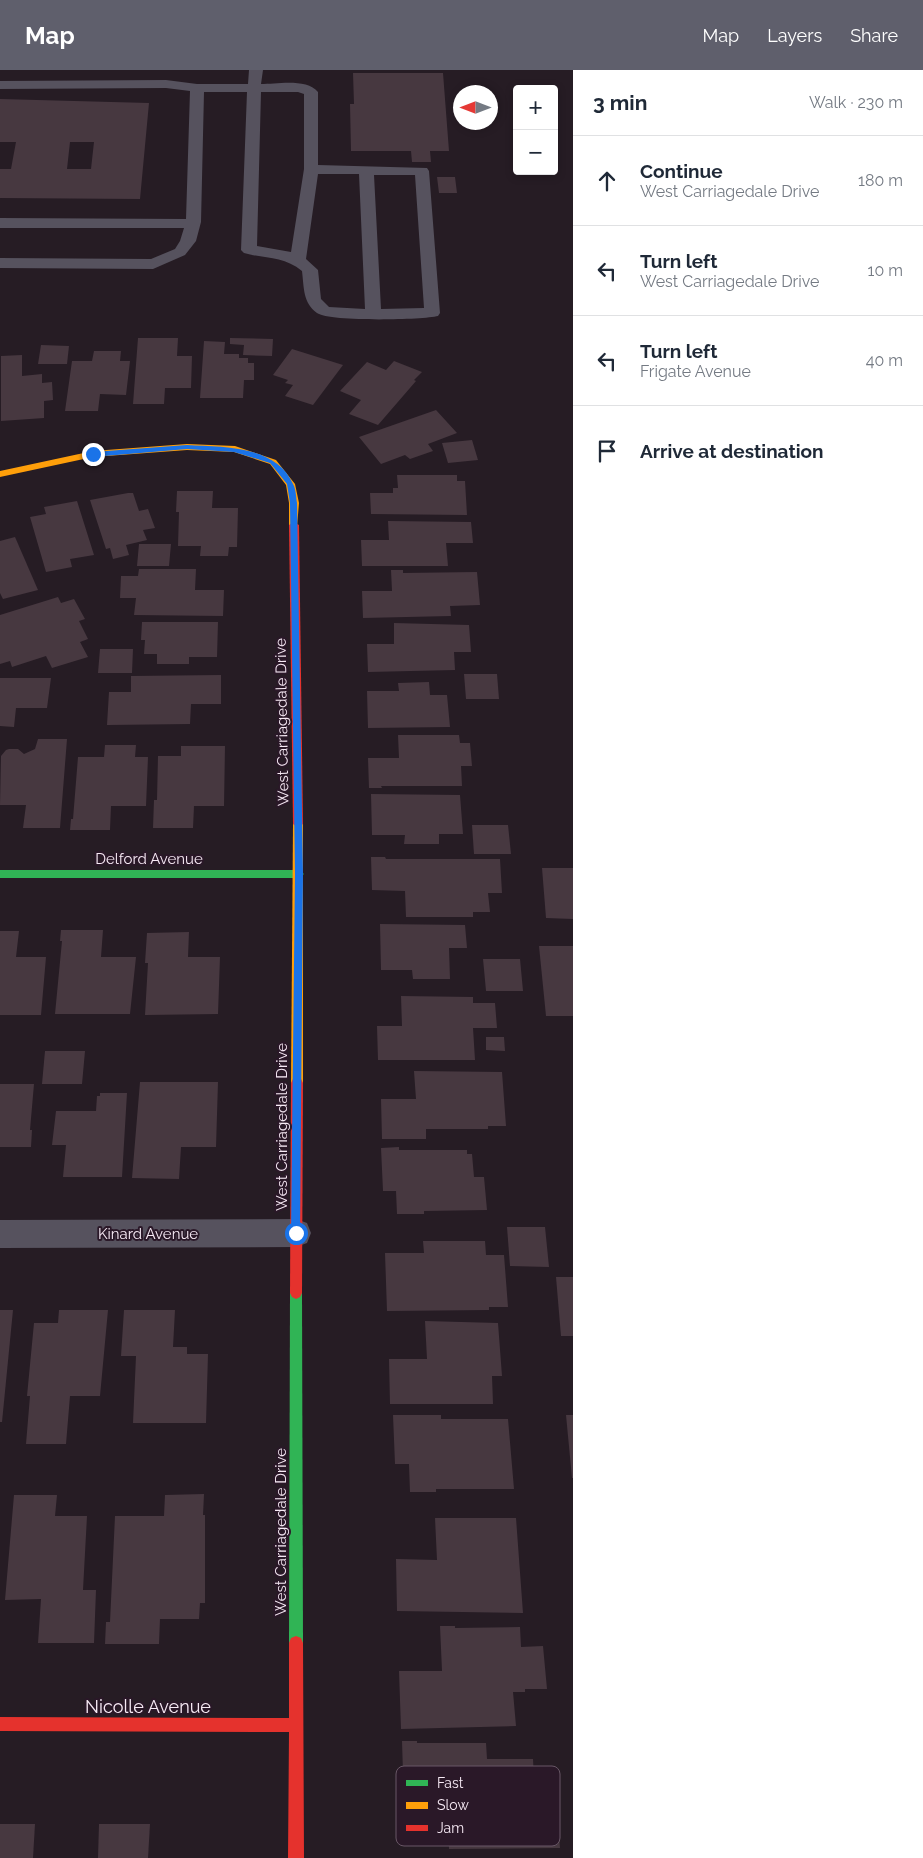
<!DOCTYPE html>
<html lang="en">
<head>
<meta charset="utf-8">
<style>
  :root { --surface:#fff; --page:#f2f2f3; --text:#1f2937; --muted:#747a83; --line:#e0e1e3; --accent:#5f5f6c }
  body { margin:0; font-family:Raleway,sans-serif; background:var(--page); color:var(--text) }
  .controls { position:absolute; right:15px; top:15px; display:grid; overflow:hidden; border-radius:5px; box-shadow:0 2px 8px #0003 }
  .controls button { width:45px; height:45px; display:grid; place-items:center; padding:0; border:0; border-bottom:1px solid var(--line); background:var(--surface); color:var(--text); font:25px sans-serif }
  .compass { position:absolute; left:453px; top:15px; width:45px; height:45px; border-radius:50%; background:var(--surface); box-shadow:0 2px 8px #0003; rotate:270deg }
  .stop { position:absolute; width:15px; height:15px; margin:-11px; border:4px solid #1a73e8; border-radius:50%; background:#fff }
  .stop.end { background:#1a73e8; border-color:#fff; box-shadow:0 1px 5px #0008 }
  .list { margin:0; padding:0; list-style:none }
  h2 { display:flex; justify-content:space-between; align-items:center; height:65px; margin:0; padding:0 20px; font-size:21px }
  h2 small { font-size:16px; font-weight:400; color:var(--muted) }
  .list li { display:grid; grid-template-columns:32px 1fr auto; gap:15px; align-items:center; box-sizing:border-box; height:90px; padding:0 20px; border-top:1px solid var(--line) }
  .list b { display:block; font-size:19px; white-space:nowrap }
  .list p { margin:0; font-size:16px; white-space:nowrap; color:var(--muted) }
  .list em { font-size:16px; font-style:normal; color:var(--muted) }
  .icon { flex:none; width:28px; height:28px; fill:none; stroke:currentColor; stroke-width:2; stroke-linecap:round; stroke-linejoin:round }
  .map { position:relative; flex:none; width:573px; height:1788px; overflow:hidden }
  header { display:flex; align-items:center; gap:30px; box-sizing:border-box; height:70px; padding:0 25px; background:var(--accent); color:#fff }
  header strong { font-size:24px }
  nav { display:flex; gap:28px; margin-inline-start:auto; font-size:18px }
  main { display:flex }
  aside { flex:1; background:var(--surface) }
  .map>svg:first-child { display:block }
</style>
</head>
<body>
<header>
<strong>Map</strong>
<nav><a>Map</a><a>Layers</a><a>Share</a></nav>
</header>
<main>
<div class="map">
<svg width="573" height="1788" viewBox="0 0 573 1788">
  <rect width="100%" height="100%" fill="#261c24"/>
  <!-- building -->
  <g fill="#473840" fill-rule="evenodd">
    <polygon points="353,3 443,3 449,81 430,81 431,92 412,92 411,81 351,81 350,34 354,34"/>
    <path d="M0,29L149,33L140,129L0,128V99H11L16,72H0ZM70,72H94L91,99H67Z"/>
    <polygon points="437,107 455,107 457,123 439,123"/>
    <polygon points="138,268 178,268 177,286 192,286 191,318 165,318 164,334 133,334"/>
    <polygon points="230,268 273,269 272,286 243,285 244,275 230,274"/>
    <polygon points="204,271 225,272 224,284 239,284 239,288 248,288 248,293 254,293 254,310 244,310 243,328 200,328"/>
    <polygon points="41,275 69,276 67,294 38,294"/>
    <polygon points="292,279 343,295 313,335 285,326 293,315 285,313 288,310 273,305"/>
    <polygon points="94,281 121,281 120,291 130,291 126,325 100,324 98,341 65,341 72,291 92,291"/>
    <polygon points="22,285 22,306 42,304 42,313 52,312 53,330 44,331 44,348 1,351 1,286"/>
    <polygon points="394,291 422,302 414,310 416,311 378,355 349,344 361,330 340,321 367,292 386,300"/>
    <polygon points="436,340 457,363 428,374 433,381 410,389 405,385 381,394 359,367"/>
    <polygon points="472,370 478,390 448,393 442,373"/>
    <polygon points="397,405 457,405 457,411 465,411 467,445 371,444 370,423 393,423 393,418 398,418"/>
    <polygon points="177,421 213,421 212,438 238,438 237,477 229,477 228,486 200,486 201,476 178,476 179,442 176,442"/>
    <polygon points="128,423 133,423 139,441 148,439 155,458 143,460 147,470 126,475 129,485 113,489 110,478 106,479 90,430"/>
    <polygon points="77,431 94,485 70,489 72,497 46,502 30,447 46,444 44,437"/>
    <polygon points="388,451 471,452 473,473 446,473 448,496 362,496 361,470 389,470"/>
    <polygon points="15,467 38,520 3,529 0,523 0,471"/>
    <polygon points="139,474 171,474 169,496 137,496"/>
    <polygon points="139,499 196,499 195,520 224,520 223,546 134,545 136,528 120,528 121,506 138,506"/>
    <polygon points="391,500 403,500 403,503 477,502 480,535 450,536 451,546 363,548 362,521 392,521"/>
    <polygon points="58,527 61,533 74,529 85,549 79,551 88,569 80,572 88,587 52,598 46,586 12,597 10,591 0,594 0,545"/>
    <polygon points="142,552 218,552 217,587 189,587 189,594 157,594 157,584 144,584 145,570 141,570"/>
    <polygon points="394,553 469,555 471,582 454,582 455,600 368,602 367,574 394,574"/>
    <polygon points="100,579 133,579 132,603 98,603"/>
    <polygon points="464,604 497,604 499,629 466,629"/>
    <polygon points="221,605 221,634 191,634 190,654 107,655 109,622 131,622 131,606"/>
    <polygon points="0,608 51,608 47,638 16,638 14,657 0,656"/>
    <polygon points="429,612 430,625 447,625 450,657 368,658 367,621 399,621 398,613"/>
    <polygon points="398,665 459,665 460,673 470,673 472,696 461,696 462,716 381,716 382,718 369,718 368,688 399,688"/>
    <polygon points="38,669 67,669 60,758 23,758 26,735 0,735 1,686 6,680 9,679 18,679 24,684 35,679"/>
    <polygon points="105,675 136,675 135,687 148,687 146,736 111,736 110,760 70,760 71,749 73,749 78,687 104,687"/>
    <polygon points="181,676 225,676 224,736 194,736 193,758 153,758 154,730 157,730 158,686 181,686"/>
    <polygon points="371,724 460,725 463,764 439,764 439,774 404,774 405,765 372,765"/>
    <polygon points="472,755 508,755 511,784 474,784"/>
    <polygon points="371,787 385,787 386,789 500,789 502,823 488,823 490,842 473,842 473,847 406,847 405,821 372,820"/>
    <polygon points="542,798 573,798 573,849 546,848"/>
    <polygon points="380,854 465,855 467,878 449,878 450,909 413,909 412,900 381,900"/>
    <polygon points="61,860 103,860 101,887 136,887 130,944 55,944 62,871 60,871"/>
    <polygon points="0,861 19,861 16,887 46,887 41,945 0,945"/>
    <polygon points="189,862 188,887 220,887 218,944 145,945 148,893 145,893 147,863"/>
    <polygon points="539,876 573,876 573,946 546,946"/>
    <polygon points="483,889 520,889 523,921 486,921"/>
    <polygon points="401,926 473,927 473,933 495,933 497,958 473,958 475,990 378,990 377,956 402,956"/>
    <polygon points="486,967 504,967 505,981 486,980"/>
    <polygon points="45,981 85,981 82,1014 42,1014"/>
    <polygon points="414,1001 502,1002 506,1056 488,1056 488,1059 426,1059 426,1069 382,1069 381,1029 416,1029"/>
    <polygon points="140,1012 218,1012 216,1077 181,1077 179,1109 132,1108"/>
    <polygon points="0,1014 34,1014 30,1060 32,1060 31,1077 0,1077"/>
    <polygon points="100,1023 127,1023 122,1107 63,1107 66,1075 52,1075 56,1041 96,1041 97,1026 100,1026"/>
    <polygon points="399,1077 399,1080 467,1080 467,1084 472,1084 474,1107 484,1107 487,1140 424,1141 424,1144 397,1144 396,1121 383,1121 381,1078"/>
    <polygon points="507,1157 545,1157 549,1197 510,1196"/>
    <polygon points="423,1171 485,1171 486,1185 504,1185 508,1237 489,1237 489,1240 387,1241 385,1183 424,1183"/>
    <polygon points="556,1207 573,1207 573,1266 561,1266"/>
    <polygon points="0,1240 13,1240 2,1352 0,1352"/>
    <polygon points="59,1240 108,1240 100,1326 70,1326 66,1374 26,1374 30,1326 27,1326 34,1253 58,1253"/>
    <polygon points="124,1240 175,1240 173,1277 187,1277 187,1284 208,1284 206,1353 133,1353 136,1286 121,1286"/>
    <polygon points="425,1251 498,1253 502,1306 492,1306 493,1334 390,1334 389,1289 427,1289"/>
    <polygon points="393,1345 441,1345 441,1349 508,1349 514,1419 436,1419 436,1422 410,1422 409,1394 395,1394"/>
    <polygon points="566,1345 573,1345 573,1408 572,1408"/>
    <polygon points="204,1424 203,1445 205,1445 205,1533 200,1533 199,1549 160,1549 159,1574 105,1574 106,1552 110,1552 115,1446 164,1446 165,1425"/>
    <polygon points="14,1425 57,1425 55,1446 87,1446 83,1520 96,1520 94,1573 38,1573 41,1529 5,1530"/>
    <polygon points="435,1448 516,1448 523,1543 397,1541 396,1489 437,1490"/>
    <polygon points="440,1556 455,1556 455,1558 520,1557 521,1577 543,1576 547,1619 525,1619 525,1622 513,1622 516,1656 401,1659 399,1601 442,1601"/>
    <polygon points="402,1671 417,1671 417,1673 486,1673 487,1689 533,1689 535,1726 556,1726 560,1778 449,1779 447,1735 404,1735"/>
    <polygon points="0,1754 35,1754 33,1788 0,1788"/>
    <polygon points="99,1754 150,1754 148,1788 98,1788"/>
  </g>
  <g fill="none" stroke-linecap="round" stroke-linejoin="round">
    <!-- lane -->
    <path fill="#56525e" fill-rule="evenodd" d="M249,0H263L261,14C277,14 307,8 318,22V95L427,98L429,101L440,243L438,246C422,250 329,252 317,243C303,233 304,218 302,201C284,186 265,189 244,183L241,180L247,22H204L201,152L196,171L185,185L153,199L0,198V188L151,189L175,179L180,171L184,158H0V148L186,149L190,21L166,18L0,19V11L166,10L197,14H248ZM261,22H298L304,24V99L291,182L257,176ZM318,104H359L365,239L329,237L321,229L318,200L306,189ZM374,105H415L424,238L381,239Z"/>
    <!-- street -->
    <polygon fill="#56525e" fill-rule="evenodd" points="296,1149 307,1153 311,1163 307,1173 296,1177 0,1178 0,1150"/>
    <!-- fast -->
    <g fill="#30b455" fill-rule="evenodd">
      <polygon points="0,800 299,800 304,804 299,808 0,808"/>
      <polygon points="296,1217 300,1219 302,1223 303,1573 301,1578 296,1580 291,1578 289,1573 290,1223 292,1219"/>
    </g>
    <!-- slow -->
    <g fill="#ff9f0a" fill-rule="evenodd">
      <polygon points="187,374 235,376 276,390 295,414 299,433 297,457 291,457 289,455 289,433 286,415 270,394 234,382 187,380 93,387 0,407 0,401 93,381"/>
      <polygon points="298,750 303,754 303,1013 301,1017 297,1018 293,1017 291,1013 293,754"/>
    </g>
    <!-- jam -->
    <g fill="#e5322d" fill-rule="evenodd">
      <polygon points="294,452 299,455 303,754 298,758 293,754 289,455"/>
      <polygon points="297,1008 301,1009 303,1013 302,1223 300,1227 296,1229 292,1227 290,1223 291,1013 293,1009"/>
      <polygon points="296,1566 301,1568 303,1573 304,1788 288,1788 289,1662 0,1661 0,1647 289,1648 289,1573 291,1568"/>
    </g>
  </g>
  <!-- route -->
  <path fill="#1a73e8" d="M187,375C223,377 276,375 293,414C296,419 296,427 297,433L303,804L300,1163L296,1167L291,1163L295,804L290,433L287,414L270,393L234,382L187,379L93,387L90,384L93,382Z"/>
  <g text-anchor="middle" stroke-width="4" stroke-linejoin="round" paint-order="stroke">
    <!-- street labels -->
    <g font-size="15" fill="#f7eaf5" stroke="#2a1828">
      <text transform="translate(282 652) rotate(-91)" y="5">West Carriagedale Drive</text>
      <text x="149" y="794">Delford Avenue</text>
      <text transform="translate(282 1057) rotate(-90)" y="5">West Carriagedale Drive</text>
      <text x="148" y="1169">Kinard Avenue</text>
      <text transform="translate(281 1462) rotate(-90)" y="5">West Carriagedale Drive</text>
    </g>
    <!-- near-street labels -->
    <g font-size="18" fill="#f7eaf5" stroke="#2a1828">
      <text x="148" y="1643">Nicolle Avenue</text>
    </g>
  </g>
  <!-- legend -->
  <rect x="396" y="1696" width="164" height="80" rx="8" fill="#2a1828" stroke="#685766" stroke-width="1"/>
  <rect x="406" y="1710" width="22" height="6" fill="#30b455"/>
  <rect x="406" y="1732" width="22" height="7" fill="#ff9f0a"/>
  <rect x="406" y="1755" width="22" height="6" fill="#e5322d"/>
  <g font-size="14" fill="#f7eaf5">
    <text x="437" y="1718">Fast</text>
    <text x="437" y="1740">Slow</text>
    <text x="437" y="1763">Jam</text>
  </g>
</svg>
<div class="controls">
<button>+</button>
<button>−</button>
</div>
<svg class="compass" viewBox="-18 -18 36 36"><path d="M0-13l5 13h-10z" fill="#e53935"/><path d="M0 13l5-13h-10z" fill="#747a83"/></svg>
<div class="stop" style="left:296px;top:1163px"></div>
<div class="stop end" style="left:93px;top:384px"></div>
</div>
<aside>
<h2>3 min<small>Walk · 230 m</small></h2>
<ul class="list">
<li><svg class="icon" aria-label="ahead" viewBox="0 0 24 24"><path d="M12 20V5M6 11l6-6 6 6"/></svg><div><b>Continue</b><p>West Carriagedale Drive</p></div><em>180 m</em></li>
<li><svg class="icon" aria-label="left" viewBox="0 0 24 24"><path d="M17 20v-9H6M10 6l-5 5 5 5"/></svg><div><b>Turn left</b><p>West Carriagedale Drive</p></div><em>10 m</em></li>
<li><svg class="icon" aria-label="left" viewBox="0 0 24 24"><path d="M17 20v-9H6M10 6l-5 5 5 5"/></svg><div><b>Turn left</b><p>Frigate Avenue</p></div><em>40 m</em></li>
<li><svg class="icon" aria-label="arrive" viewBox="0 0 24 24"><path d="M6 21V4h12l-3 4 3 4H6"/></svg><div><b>Arrive at destination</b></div></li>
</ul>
</aside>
</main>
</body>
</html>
